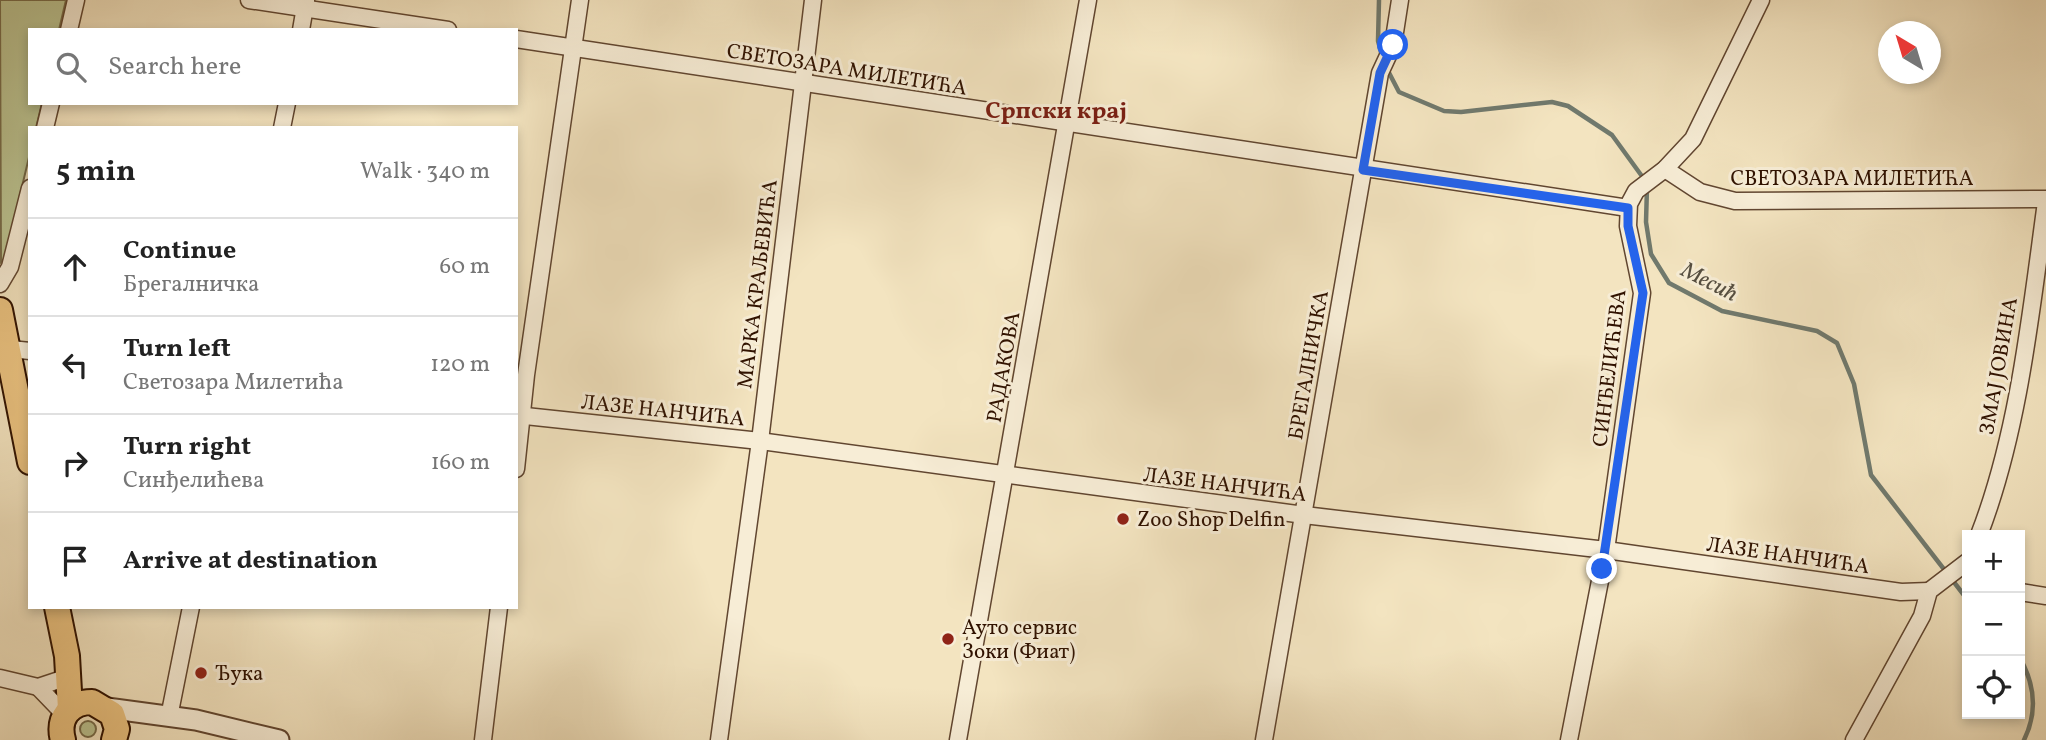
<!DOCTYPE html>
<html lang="en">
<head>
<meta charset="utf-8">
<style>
  :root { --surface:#fff; --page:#f6f6f6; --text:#222; --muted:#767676; --line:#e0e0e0 }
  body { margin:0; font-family:Vollkorn,serif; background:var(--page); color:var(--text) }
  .controls { position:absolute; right:21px; bottom:21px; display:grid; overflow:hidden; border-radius:0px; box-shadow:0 4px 10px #0003 }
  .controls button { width:63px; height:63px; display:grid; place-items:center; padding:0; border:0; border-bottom:2px solid var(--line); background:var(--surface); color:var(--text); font:35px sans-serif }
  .compass { position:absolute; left:1878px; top:21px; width:63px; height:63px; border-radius:50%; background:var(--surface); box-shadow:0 4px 10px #0003; rotate:322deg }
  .stop { position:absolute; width:21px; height:21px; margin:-16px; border:5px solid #2563eb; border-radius:50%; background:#fff }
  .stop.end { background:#2563eb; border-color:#fff; box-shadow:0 2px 7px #0008 }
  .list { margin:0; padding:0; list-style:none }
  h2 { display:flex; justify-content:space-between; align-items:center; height:91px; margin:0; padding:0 28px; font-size:30px }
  h2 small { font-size:23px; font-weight:400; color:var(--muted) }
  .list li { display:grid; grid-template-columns:46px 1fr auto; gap:21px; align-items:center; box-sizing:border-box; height:98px; padding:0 28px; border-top:2px solid var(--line) }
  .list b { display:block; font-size:26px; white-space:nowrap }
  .list p { margin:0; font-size:23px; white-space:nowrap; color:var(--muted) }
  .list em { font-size:23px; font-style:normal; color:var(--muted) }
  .icon { flex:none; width:38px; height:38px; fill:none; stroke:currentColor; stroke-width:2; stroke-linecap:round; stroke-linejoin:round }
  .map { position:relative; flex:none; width:2046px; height:740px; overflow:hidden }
  .search { position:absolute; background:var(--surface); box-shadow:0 4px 10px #0003; left:28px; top:28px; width:490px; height:77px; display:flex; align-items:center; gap:18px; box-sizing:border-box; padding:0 24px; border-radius:0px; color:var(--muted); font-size:26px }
  .panel { position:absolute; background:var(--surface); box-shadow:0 4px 10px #0003; left:28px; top:126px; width:490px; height:483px; border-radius:0px }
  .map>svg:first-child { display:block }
</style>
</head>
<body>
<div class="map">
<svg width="2046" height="740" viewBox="0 0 2046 740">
  <rect width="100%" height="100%" fill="#f3e4c0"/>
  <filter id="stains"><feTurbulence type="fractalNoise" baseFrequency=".00286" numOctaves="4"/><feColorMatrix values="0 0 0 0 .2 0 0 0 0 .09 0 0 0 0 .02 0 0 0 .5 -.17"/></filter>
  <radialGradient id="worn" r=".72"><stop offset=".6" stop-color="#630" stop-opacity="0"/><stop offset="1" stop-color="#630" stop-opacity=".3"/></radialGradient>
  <!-- green -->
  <g fill="#bbc492" stroke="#766b49" stroke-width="2">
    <polygon points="0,0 66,0 59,30 30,30 30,103 42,103 36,128 30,128 30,153 5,258 1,262"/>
    <circle cx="88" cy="729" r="8"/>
  </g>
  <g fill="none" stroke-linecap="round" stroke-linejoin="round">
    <!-- stream -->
    <g stroke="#70796d" stroke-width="4.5">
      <polyline points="1379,0 1378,41 1382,56"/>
      <polyline points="1386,67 1399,92 1444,111 1461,112 1552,102 1568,106 1612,135 1644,179"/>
      <polyline points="1647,187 1646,222 1651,254 1669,283 1722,311 1817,331 1837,343 1854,384 1871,475 1967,599"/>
      <path d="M2020,658C2035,685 2038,712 2024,740"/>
    </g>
    <defs>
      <g id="minor">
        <polyline points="249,0 448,30"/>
        <polyline points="69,30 76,0"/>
        <polyline points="301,30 306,1"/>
        <polyline points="516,39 1628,208"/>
        <polyline points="45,128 51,103"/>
        <polyline points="282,128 287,103"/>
        <polyline points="1665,169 1700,192 1735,201 2046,199"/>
        <polyline points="0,284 10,267 30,188"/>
        <polyline points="1,348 30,351"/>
        <polyline points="516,415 760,441 1304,515 1606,550 1901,592 1929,591"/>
        <polyline points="516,469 526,375 580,0"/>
        <path d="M1979,535C2019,432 2031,311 2046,202"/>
        <polyline points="2020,592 2046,596"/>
        <polyline points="0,678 38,687 68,677"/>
        <polyline points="38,687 65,715"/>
        <polyline points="169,717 191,607"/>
        <polyline points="483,740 499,607"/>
        <polyline points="719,740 760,441 813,0"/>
        <polyline points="958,740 1088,0"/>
        <polyline points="1264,740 1380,73 1393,45 1400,0"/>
        <polyline points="1569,740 1606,550 1642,293 1628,226 1629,204 1636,191 1665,169 1693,139 1761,0"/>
        <polyline points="1854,740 1922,616 1929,591 1967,562"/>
      </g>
      <polyline id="tertiary" points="107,708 196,720 279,740"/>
      <g id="primary">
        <polyline points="0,310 30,462"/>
        <polyline points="57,607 67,656 70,709"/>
        <path d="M63,740C57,718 70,702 92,702L112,714L117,729L114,740"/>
      </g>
    </defs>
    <!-- minor casing -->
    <use href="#minor" stroke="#614630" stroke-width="19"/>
    <!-- tertiary casing -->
    <use href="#tertiary" stroke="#614630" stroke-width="23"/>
    <!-- primary casing -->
    <use href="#primary" stroke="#301200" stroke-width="28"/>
    <!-- minor -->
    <use href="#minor" stroke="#f7edd6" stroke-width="16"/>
    <!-- tertiary -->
    <use href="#tertiary" stroke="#f7edd6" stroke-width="19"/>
    <!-- primary -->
    <use href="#primary" stroke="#eac280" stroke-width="24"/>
  </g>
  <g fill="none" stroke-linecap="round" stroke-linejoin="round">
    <!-- route -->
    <polyline stroke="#2563eb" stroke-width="9" points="1393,45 1380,73 1363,170 1628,208 1628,226 1643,293 1602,569"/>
  </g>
  <!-- markers -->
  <g fill="#8f2418" stroke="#f7edd6" stroke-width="2.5">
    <circle cx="1123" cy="519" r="7"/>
    <circle cx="948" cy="639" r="7"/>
    <circle cx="201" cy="673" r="7"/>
  </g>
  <g text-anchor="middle" stroke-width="6" stroke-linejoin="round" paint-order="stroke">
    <!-- street labels -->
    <g font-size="21" fill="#301200" stroke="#f7edd6">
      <text transform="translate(847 69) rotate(9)" y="7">СВЕТОЗАРА МИЛЕТИЋА</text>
      <text x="1852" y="185">СВЕТОЗАРА МИЛЕТИЋА</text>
      <text transform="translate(757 284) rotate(-83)" y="7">МАРКА КРАЉЕВИЋА</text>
      <text transform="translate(1308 365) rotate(-80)" y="7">БРЕГАЛНИЧКА</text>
      <text transform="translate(1998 366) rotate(-80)" y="7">ЗМАЈ ЈОВИНА</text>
      <text transform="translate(1003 367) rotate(-80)" y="7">РАДАКОВА</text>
      <text transform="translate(1609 368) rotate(-83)" y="7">СИНЂЕЛИЋЕВА</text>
      <text transform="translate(663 410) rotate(6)" y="7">ЛАЗЕ НАНЧИЋА</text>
      <text transform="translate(1225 484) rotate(7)" y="7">ЛАЗЕ НАНЧИЋА</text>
      <text transform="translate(1788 555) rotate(8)" y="7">ЛАЗЕ НАНЧИЋА</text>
    </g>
    <!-- poi labels -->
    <g font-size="21" fill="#301200" stroke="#f7edd6" text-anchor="start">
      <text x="1137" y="526">Zoo Shop Delfin</text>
      <text x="962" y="634">Ауто сервис<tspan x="962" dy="24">Зоки (Фиат)</tspan></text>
      <text x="215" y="680">Ђука</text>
    </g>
    <!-- water labels -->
    <g font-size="23" font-style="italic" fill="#554e40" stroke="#f7edd6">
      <text transform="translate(1710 281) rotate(27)" y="8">Месић</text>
    </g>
    <!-- quarter labels -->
    <g font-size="24" font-weight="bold" fill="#7a1f14" stroke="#f7edd6">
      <text x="1056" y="118">Српски крај</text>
    </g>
  </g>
  <rect width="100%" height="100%" filter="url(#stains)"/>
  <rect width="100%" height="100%" fill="url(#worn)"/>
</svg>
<div class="controls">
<button>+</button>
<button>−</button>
<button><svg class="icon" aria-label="locate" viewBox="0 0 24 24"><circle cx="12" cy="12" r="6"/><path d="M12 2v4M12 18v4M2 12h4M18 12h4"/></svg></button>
</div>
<svg class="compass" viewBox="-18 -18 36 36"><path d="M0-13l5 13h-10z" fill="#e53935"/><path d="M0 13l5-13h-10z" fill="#767676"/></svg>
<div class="stop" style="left:1393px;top:45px"></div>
<div class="stop end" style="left:1602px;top:569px"></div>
<div class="search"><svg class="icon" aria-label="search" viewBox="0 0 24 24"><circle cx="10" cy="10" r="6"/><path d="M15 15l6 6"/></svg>Search here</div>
<section class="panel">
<h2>5 min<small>Walk · 340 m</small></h2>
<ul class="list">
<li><svg class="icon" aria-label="ahead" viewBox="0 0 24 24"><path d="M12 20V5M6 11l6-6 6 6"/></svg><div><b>Continue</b><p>Брегалничка</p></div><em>60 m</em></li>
<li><svg class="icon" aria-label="left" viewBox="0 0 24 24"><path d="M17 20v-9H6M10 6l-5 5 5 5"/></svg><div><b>Turn left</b><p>Светозара Милетића</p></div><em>120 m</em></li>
<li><svg class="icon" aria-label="right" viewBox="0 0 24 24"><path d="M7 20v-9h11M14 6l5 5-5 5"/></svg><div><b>Turn right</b><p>Синђелићева</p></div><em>160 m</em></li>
<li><svg class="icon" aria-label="arrive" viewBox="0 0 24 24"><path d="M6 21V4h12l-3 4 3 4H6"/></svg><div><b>Arrive at destination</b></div></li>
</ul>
</section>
</div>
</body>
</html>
